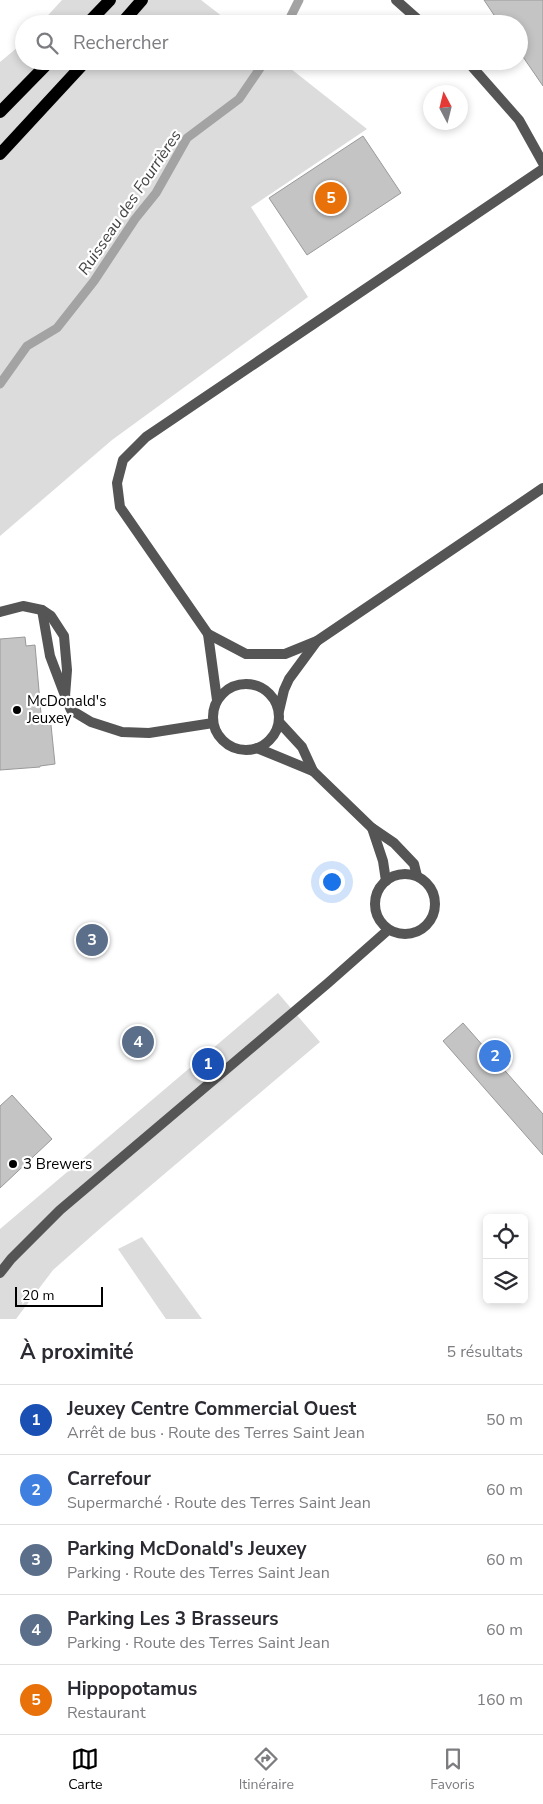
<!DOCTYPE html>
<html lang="fr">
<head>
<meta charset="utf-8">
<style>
  :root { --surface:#fff; --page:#f7f7f7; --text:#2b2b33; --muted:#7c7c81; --line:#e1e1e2; --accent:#000 }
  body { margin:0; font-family:"Nunito Sans",sans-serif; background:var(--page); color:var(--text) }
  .controls { position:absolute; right:15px; bottom:15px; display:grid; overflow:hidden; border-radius:8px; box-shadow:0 2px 8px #0003 }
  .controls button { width:45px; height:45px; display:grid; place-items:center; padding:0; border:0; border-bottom:1px solid var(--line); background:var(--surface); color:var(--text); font:25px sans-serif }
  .compass { position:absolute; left:423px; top:85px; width:45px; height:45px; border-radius:50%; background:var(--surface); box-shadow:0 2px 8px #0003; rotate:353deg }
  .scale { position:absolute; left:15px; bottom:12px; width:88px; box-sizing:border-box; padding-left:5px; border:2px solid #000; border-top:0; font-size:14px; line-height:18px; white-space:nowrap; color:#000; -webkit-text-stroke:4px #fff; paint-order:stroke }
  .you { position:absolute; left:331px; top:881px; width:18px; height:18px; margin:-12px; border:4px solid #fff; border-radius:50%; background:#1a73e8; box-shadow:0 0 0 8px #1a73e833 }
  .badge { display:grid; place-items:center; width:32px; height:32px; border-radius:50%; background:var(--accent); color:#fff; font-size:16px; font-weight:700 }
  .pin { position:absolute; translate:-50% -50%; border:2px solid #fff; box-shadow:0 1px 5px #0006 }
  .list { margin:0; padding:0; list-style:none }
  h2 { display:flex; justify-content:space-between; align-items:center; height:65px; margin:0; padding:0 20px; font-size:21px }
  h2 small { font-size:16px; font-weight:400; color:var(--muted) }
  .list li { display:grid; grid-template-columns:32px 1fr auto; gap:15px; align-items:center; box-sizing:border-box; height:70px; padding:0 20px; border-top:1px solid var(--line) }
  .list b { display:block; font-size:19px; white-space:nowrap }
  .list p { margin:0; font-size:16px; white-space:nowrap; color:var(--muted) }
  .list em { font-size:16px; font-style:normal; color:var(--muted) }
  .icon { flex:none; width:28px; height:28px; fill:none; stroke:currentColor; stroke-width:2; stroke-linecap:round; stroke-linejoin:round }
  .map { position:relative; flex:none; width:543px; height:1319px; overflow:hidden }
  .search { position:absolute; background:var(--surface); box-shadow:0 2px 8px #0003; left:15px; right:15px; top:15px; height:55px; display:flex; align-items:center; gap:12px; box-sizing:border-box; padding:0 18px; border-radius:28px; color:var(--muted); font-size:19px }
  .sheet { height:415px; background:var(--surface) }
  nav { display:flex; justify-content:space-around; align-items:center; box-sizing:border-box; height:70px; border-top:1px solid var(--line); background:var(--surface); font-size:14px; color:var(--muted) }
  nav a { display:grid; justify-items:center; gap:2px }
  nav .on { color:var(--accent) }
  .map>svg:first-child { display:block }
</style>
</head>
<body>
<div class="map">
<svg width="543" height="1319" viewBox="0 0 543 1319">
  <rect width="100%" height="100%" fill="#fff"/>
  <!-- green -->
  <g fill="#dcdcdc">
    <polygon points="62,0 201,0 232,24 40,24"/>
    <polygon points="24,42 24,61 281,61 367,129 251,207 308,297 112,440 0,536 0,62"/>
    <polygon points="278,993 320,1042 103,1226 53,1270 16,1319 0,1319 0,1229"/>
    <polygon points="142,1237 202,1319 166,1319 118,1249"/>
  </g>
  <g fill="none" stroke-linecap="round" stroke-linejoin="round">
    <!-- stream -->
    <g stroke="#a3a3a3" stroke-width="9">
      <polyline points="287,24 299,0"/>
      <polyline points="0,384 27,346 57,328 94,281 135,219 156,193 187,138 239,99 265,61"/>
    </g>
  </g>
  <!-- building -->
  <g fill="#c4c4c4" stroke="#999">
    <polygon points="484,0 543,0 543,86 519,51 519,24 500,24"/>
    <polygon points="363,136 401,193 307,255 269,198"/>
    <polygon points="25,637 26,646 35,645 42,725 51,725 55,764 40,766 40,767 0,770 0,639"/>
    <polygon points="463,1023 543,1114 543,1155 443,1041"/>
    <polygon points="12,1095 52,1139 0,1188 0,1106"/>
  </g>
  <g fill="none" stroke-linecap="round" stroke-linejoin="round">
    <defs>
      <g id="primary">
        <polyline points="87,24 110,0"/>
        <polyline points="121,24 142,0"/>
        <polyline points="0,112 50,61"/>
        <polyline points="0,154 86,61"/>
      </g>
    </defs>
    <!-- primary casing -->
    <use href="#primary" stroke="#dbdbdb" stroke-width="14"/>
    <!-- service -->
    <g stroke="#555" stroke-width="10">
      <polyline points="396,0 423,24"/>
      <polyline points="467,61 519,120 543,163"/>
      <polyline points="42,610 50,656 64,693"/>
      <polyline points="0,612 23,606 42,610 51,616 64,636 67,670 65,696 71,710 91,722 122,732 149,733 213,723"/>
      <polyline points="208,634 246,654 285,654 317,641 543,488"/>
      <circle cx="246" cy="717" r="33"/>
      <polyline points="217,700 208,634 120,507 117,483 123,460 146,437 543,169"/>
      <polyline points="279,711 284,690 289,679 317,641"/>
      <polyline points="279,722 302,747 313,771 372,828 394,843 414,864 417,876"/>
      <polyline points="257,748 313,771"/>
      <polyline points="372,828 383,861 386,881"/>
    </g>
    <!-- minor -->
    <g stroke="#555" stroke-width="10">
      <circle cx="405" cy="904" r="30"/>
      <polyline points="0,1273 11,1259 60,1210 328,983 388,930"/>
    </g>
    <!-- primary -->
    <use href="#primary" stroke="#000" stroke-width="12"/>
  </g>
  <!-- markers -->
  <g fill="#000" stroke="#fff" stroke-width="2">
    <circle cx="17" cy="710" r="5"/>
    <circle cx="13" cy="1164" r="5"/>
  </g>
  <g text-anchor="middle" stroke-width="4.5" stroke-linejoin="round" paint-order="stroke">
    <!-- poi labels -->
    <g font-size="15" fill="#000" stroke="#fff" text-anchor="start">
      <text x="27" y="706">McDonald's<tspan x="27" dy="17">Jeuxey</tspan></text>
      <text x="23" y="1169">3 Brewers</text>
    </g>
    <!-- water labels -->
    <g font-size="16" font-style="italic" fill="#444" stroke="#fff">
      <text transform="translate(129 202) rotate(-56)" y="6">Ruisseau des Fourrières</text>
    </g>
  </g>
</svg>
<div class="controls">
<button><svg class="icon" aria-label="locate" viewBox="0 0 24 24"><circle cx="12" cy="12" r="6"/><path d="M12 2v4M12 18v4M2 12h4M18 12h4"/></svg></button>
<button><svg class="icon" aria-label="layers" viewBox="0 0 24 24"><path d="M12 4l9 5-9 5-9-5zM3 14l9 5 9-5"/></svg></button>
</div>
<svg class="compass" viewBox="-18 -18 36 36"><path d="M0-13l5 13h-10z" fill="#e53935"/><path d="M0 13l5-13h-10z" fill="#7c7c81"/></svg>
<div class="scale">20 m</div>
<div class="you"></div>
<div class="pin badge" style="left:208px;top:1064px;background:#1a4fb4">1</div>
<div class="pin badge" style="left:495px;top:1056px;background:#3f7fe0">2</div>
<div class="pin badge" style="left:92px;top:940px;background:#5c6f8a">3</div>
<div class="pin badge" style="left:138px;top:1042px;background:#5c6f8a">4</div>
<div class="pin badge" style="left:331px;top:198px;background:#e8710a">5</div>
<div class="search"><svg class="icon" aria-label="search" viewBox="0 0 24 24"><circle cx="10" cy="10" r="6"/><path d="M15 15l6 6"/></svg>Rechercher</div>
</div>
<section class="sheet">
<h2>À proximité<small>5 résultats</small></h2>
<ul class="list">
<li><span class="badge" style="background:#1a4fb4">1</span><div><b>Jeuxey Centre Commercial Ouest</b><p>Arrêt de bus · Route des Terres Saint Jean</p></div><em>50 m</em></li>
<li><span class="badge" style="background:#3f7fe0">2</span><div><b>Carrefour</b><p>Supermarché · Route des Terres Saint Jean</p></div><em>60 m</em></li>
<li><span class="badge" style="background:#5c6f8a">3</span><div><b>Parking McDonald's Jeuxey</b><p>Parking · Route des Terres Saint Jean</p></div><em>60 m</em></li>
<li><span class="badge" style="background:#5c6f8a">4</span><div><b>Parking Les 3 Brasseurs</b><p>Parking · Route des Terres Saint Jean</p></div><em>60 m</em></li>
<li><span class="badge" style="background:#e8710a">5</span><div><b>Hippopotamus</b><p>Restaurant</p></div><em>160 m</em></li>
</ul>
</section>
<nav>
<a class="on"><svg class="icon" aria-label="map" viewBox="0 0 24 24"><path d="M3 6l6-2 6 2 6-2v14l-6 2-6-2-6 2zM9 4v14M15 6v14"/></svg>Carte</a>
<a><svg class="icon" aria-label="directions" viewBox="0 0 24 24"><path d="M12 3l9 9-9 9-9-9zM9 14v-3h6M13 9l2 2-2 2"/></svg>Itinéraire</a>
<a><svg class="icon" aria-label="saved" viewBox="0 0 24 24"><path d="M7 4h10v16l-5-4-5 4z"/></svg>Favoris</a>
</nav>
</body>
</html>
